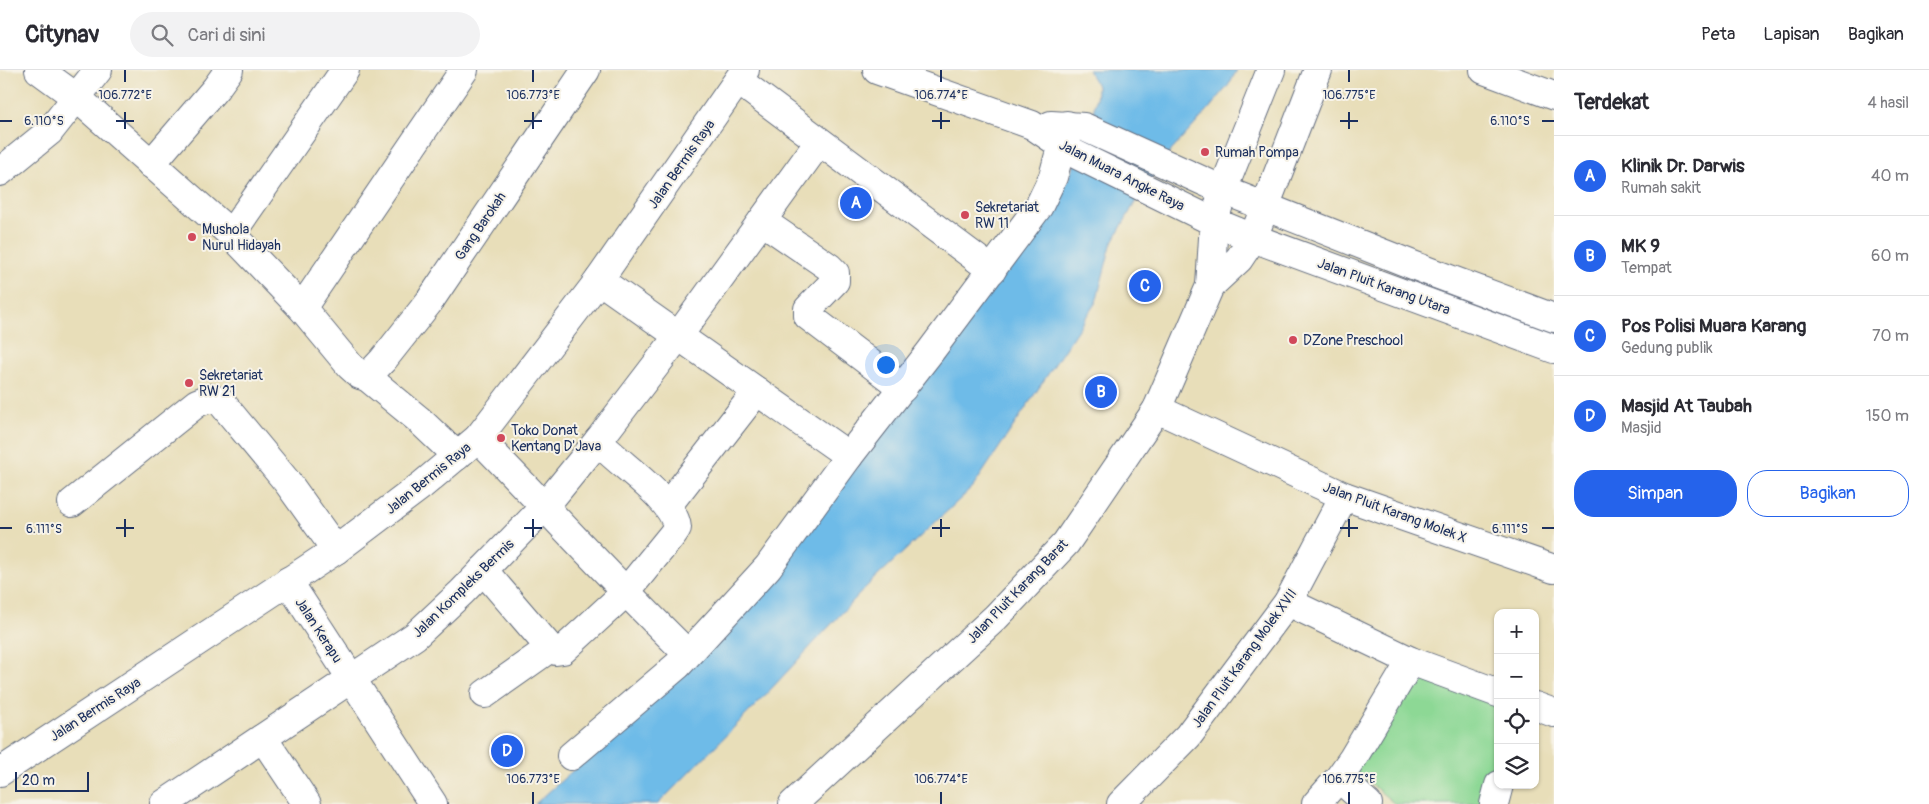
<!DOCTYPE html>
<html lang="id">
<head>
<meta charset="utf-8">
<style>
  :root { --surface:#fff; --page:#f2f2f3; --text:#2b2b33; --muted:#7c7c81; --line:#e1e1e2; --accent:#2563eb }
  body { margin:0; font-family:Pangolin,sans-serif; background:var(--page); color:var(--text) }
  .controls { position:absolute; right:15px; bottom:15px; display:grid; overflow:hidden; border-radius:10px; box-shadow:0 1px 4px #0004 }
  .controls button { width:45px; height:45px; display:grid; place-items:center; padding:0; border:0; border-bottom:1px solid var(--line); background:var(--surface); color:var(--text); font:25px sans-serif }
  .scale { position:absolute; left:15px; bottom:12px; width:74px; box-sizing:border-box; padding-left:5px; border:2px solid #1b2f5e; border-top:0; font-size:14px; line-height:18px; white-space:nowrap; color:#1b2f5e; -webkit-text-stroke:4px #f7f3e8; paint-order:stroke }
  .you { position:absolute; left:885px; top:294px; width:18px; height:18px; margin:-12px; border:4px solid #fff; border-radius:50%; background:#1a73e8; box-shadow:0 0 0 8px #1a73e833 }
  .badge { display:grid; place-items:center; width:32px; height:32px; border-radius:50%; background:var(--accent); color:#fff; font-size:16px; font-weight:700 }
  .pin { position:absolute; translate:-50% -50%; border:2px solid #fff; box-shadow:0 1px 5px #0006 }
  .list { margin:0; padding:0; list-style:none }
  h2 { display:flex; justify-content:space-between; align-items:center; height:65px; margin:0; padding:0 20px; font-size:21px }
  h2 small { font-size:16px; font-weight:400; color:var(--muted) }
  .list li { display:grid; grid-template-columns:32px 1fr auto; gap:15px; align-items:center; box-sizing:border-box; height:80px; padding:0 20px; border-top:1px solid var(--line) }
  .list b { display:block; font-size:19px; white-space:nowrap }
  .list p { margin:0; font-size:16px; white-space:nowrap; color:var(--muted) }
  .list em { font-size:16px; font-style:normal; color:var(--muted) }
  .actions { display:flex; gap:10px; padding:15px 20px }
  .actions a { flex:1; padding:11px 0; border:1px solid var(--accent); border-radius:20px; text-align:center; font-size:18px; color:var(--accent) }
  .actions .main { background:var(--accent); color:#fff }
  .icon { flex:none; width:28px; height:28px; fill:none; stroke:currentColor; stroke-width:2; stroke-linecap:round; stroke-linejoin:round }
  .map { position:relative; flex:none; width:1554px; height:734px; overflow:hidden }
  header { display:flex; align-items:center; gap:30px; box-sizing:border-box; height:70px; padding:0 25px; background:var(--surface); border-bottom:1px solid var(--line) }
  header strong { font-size:24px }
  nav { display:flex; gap:28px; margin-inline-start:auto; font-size:18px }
  .search { width:350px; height:45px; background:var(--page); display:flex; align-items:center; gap:12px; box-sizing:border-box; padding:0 18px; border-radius:28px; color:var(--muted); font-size:19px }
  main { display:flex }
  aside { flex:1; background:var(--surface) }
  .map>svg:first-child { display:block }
</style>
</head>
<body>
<header>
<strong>Citynav</strong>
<div class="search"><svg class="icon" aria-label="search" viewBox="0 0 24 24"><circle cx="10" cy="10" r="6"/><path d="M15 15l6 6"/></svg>Cari di sini</div>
<nav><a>Peta</a><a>Lapisan</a><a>Bagikan</a></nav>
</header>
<main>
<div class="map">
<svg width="1554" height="734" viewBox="0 0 1554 734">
  <rect width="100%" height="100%" fill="#f7f3e8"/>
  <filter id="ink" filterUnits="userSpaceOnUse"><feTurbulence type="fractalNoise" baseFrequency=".02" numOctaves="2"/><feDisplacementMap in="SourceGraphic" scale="10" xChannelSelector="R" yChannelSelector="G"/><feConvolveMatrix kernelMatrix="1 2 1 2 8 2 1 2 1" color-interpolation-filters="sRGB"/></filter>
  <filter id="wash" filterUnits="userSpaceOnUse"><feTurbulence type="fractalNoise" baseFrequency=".0096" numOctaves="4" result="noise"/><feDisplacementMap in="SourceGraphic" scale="20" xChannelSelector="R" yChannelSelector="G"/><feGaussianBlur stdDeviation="1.12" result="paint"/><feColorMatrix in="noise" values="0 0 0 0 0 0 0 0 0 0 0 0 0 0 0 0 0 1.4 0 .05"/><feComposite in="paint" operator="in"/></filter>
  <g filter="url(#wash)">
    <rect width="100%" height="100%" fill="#e8deb9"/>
    <!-- green -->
    <polygon fill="#8dd895" stroke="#54847a" points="1414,598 1498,625 1498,692 1487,734 1395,734 1353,699"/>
    <!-- water -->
    <path fill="#6ebbe8" stroke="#4475a3" d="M1088,0H1237L1228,16L1207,41L1163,90L1133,136L1111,175L1096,232L973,417L866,517L757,634L658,734H535L684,602L766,517L1062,121C1074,100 1098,41 1097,17C1096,12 1091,5 1088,0Z"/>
  </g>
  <g filter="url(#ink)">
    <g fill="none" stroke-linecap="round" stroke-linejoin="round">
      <defs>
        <g id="minor">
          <polyline points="39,0 76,27 231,164 302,238 350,296 360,305 367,307 418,349 457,386"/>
          <polyline points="877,0 1032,55 1075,84 1214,152 1253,168 1554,279"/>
          <polyline points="1484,0 1554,26"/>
          <polyline points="739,11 992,200"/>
          <polyline points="1051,55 1084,57 1223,120 1428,201 1554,248"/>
          <polyline points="151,94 216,18 229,0"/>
          <polyline points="0,102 49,62 98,0"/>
          <polyline points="762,151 829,197 835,203 835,211 808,239 808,246 903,318"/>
          <polyline points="231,164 345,0"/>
          <polyline points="599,210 849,386"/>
          <polyline points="1210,216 1239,189 1253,168 1318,0"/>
          <polyline points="302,238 464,0"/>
          <polyline points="367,307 383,290 429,232 586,0"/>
          <polyline points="1157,339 1344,426 1554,499"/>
          <path d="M478,368C548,439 615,513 687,583"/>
          <polyline points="72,433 197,333 210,328 220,331 288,413 336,480"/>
          <polyline points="668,435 757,321"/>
          <path d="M483,500L550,578L556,581L563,580L625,523L673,464L677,458C675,429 618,394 598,371L679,265L819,72"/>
          <polyline points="288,511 433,734"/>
          <polyline points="1288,532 1411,591 1498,623"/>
          <polyline points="485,624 550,578"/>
          <polyline points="1535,636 1554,643"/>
          <polyline points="263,668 307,734"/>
          <polyline points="571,686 678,595 768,497 849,386 930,282 1039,136 1053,107 1067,55"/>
          <polyline points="0,702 336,480 422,415 478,368 599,210 745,0"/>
          <polyline points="1339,708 1368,734"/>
          <polyline points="164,734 415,566 462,522 545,436 598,371"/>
          <polyline points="793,734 996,547 1066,473 1157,339 1210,216 1214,152 1223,120 1271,0"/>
          <polyline points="1121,734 1188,666 1288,532 1344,426"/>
          <polyline points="1316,734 1339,708 1353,688 1411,591"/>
          <polyline points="1494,734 1499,715"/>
        </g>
      </defs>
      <!-- minor casing -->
      <use href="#minor" stroke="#636c7e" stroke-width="30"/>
      <!-- minor -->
      <use href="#minor" stroke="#fff" stroke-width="28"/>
    </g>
  </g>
  <!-- ticks -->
  <path fill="none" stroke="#1b2f5e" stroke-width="2" d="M125,0V12M533,0V12M941,0V12M1349,0V12M125,42V59M533,42V59M941,42V59M1349,42V59M0,51H12M116,51H134M524,51H542M932,51H950M1340,51H1358M1542,51H1554M125,449V467M533,449V467M941,449V467M1349,449V467M0,458H12M116,458H134M524,458H542M932,458H950M1340,458H1358M1542,458H1554M533,722V734M941,722V734M1349,722V734"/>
  <!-- markers -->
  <g fill="#d1495b" stroke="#f7f3e8" stroke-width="2">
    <circle cx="1205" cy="82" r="5"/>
    <circle cx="965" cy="145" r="5"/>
    <circle cx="192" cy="167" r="5"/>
    <circle cx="1293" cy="270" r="5"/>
    <circle cx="189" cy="313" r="5"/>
    <circle cx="501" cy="368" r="5"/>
  </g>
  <g text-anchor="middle" stroke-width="4" stroke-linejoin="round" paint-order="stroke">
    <!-- poi labels -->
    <g font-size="14" fill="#1b2f5e" stroke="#f7f3e8" text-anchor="start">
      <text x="1215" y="87">Rumah Pompa</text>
      <text x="975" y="142">Sekretariat<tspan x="975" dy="16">RW 11</tspan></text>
      <text x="202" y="164">Mushola<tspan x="202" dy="16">Nurul Hidayah</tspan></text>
      <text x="1303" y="275">DZone Preschool</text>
      <text x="199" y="310">Sekretariat<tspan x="199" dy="16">RW 21</tspan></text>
      <text x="511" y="365">Toko Donat<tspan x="511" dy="16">Kentang D'Java</tspan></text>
    </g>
    <!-- street labels -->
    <g font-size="14" fill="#1b2f5e" stroke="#f7f3e8">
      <text transform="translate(681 94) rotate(-55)" y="5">Jalan Bermis Raya</text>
      <text transform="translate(1122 105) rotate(27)" y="5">Jalan Muara Angke Raya</text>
      <text transform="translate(480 156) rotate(-56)" y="5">Gang Barokah</text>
      <text transform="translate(1384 216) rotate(20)" y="5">Jalan Pluit Karang Utara</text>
      <text transform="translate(428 408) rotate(-39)" y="5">Jalan Bermis Raya</text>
      <text transform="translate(1395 442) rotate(20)" y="5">Jalan Pluit Karang Molek X</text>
      <text transform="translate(463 518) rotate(-44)" y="5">Jalan Kompleks Bermis</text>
      <text transform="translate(1017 521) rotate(-46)" y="5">Jalan Pluit Karang Barat</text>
      <text transform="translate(319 560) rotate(57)" y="5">Jalan Kerapu</text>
      <text transform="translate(1244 588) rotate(-54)" y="5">Jalan Pluit Karang Molek XVII</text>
      <text transform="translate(95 639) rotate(-33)" y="5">Jalan Bermis Raya</text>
    </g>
  </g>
  <g font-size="12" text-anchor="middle" fill="#1b2f5e" stroke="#f7f3e8" stroke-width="4" stroke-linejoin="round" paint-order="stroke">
    <text x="125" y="29">106.772°E</text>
    <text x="533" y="29">106.773°E</text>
    <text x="941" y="29">106.774°E</text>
    <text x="1349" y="29">106.775°E</text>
    <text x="44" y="55">6.110°S</text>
    <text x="1510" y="55">6.110°S</text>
    <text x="44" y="463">6.111°S</text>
    <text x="1510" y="463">6.111°S</text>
    <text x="533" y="713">106.773°E</text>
    <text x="941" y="713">106.774°E</text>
    <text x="1349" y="713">106.775°E</text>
  </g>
</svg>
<div class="controls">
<button>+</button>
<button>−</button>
<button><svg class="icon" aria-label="locate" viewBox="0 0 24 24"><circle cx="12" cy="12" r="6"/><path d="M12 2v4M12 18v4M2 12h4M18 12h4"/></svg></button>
<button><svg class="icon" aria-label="layers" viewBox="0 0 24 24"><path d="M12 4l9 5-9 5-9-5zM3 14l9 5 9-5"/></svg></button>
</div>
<div class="scale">20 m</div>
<div class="you"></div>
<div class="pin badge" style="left:856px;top:133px">A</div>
<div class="pin badge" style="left:1101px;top:322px">B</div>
<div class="pin badge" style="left:1145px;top:216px">C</div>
<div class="pin badge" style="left:507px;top:681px">D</div>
</div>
<aside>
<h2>Terdekat<small>4 hasil</small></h2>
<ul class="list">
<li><span class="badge">A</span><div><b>Klinik Dr. Darwis</b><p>Rumah sakit</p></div><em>40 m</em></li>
<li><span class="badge">B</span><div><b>MK 9</b><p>Tempat</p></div><em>60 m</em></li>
<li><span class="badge">C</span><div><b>Pos Polisi Muara Karang</b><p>Gedung publik</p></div><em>70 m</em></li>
<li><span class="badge">D</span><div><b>Masjid At Taubah</b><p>Masjid</p></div><em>150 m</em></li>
</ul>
<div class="actions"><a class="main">Simpan</a><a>Bagikan</a></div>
</aside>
</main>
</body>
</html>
